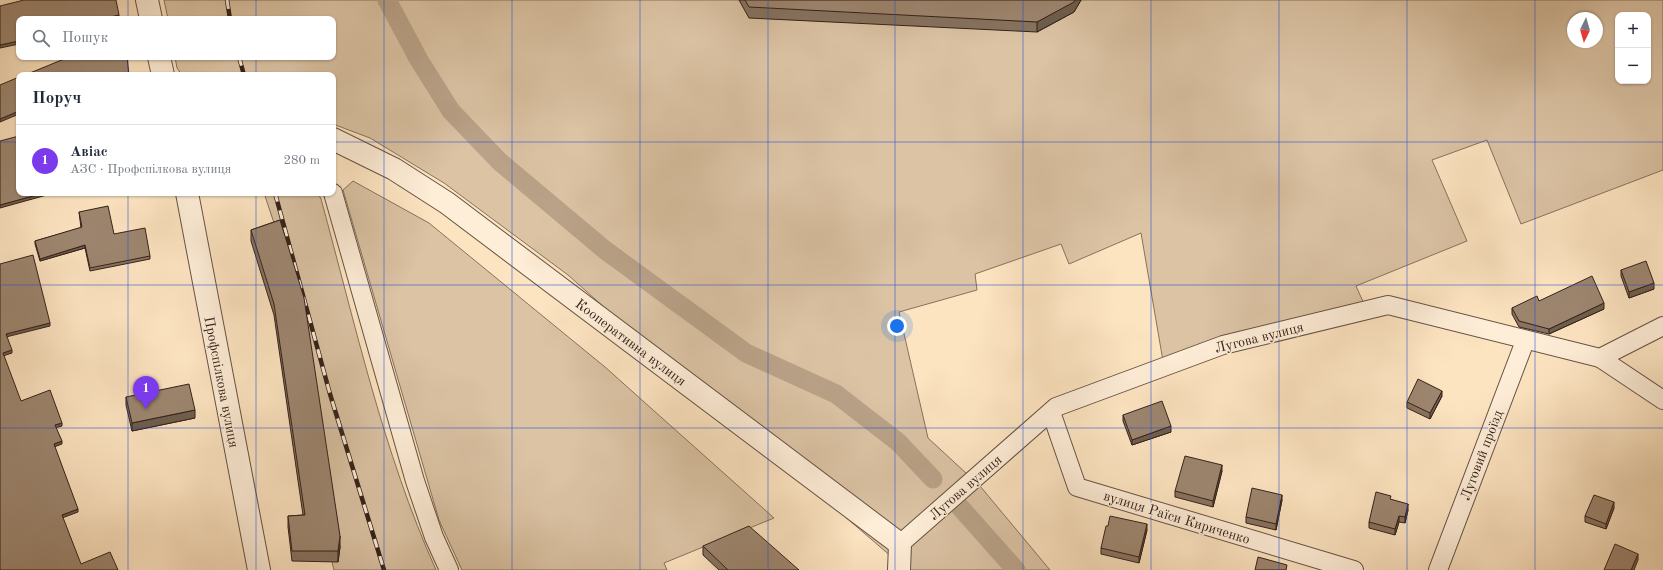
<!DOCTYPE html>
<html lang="uk">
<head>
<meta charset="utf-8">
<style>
  :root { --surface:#fff; --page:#f2f2f3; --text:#1f2937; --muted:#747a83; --line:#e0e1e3; --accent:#7c3aed }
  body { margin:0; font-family:"Old Standard TT",serif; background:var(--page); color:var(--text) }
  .controls { position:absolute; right:12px; top:12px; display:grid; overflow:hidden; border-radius:8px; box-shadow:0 1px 3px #0004 }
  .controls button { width:36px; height:36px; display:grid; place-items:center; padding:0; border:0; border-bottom:1px solid var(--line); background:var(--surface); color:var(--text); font:20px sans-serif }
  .compass { position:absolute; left:1567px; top:12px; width:36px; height:36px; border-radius:50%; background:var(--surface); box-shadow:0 1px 3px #0004; rotate:185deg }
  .you { position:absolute; left:897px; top:326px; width:14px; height:14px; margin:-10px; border:3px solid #fff; border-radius:50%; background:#1a73e8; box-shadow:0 0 0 6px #1a73e833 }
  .badge { display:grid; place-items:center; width:26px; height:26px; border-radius:50%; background:var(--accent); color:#fff; font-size:13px; font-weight:700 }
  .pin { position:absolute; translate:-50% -33px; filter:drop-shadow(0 1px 2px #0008) }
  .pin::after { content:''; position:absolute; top:21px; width:14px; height:12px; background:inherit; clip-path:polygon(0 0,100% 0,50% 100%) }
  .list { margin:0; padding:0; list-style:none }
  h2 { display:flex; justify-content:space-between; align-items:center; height:52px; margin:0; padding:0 16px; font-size:17px }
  h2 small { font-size:13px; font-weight:400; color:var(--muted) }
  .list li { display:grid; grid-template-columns:26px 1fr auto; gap:12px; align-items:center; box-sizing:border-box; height:72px; padding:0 16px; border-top:1px solid var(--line) }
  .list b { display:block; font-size:15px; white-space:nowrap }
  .list p { margin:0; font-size:13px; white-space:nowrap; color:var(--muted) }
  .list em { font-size:13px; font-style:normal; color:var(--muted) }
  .icon { flex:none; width:22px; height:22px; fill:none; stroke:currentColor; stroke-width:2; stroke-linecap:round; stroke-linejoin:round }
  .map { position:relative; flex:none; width:1663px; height:570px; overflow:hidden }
  .search { position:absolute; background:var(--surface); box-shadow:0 1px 3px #0004; left:16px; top:16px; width:320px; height:44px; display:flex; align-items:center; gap:10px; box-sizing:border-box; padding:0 14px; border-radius:8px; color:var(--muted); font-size:15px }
  .panel { position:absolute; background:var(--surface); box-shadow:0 1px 3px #0004; left:16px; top:72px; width:320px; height:124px; border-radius:8px }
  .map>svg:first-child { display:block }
</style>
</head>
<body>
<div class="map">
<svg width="1663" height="570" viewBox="0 0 1663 570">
  <rect width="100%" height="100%" fill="#fde4c1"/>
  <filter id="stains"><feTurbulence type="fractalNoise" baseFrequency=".005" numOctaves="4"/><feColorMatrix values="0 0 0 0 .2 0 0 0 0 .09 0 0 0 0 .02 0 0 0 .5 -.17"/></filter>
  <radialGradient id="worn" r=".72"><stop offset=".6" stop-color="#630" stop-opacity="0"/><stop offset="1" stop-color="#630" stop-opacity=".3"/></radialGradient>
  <!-- green -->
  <g fill="#dbc3a4" stroke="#88725e" fill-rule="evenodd">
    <path d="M164,0H1663V170L1521,224L1487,140L1432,160L1467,241L1356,286L1365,306L1163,361L1141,233L1069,264L1061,244L975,274L977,290L899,312L928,438L980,486L1050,570H907L686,380L568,275L444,183L370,138L333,124V75H182L177,68L175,57H333V19H168ZM1618,15H1648V81H1618ZM1573,18H1597V42H1573Z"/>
    <polygon points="353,181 429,223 605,367 774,518 664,563 667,570 462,570 439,520 343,190"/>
    <path d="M264,193H318L321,199C355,323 383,452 436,570H334L332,562L335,547L275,226Z"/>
  </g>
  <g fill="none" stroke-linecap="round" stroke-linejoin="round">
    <!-- canal -->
    <g stroke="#b9a288" stroke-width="19">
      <polyline points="387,0 419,60 451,111 500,162 605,250 746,353 836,394 898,442 933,479"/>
      <polyline points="959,506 1016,570"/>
    </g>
    <defs>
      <g id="minor">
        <polyline points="333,193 415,481 434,537 449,570"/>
        <polyline points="1600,358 1663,400"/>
        <polyline points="1051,412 1077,487 1354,570"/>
        <polyline points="900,544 1056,407 1223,345 1388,305 1600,358 1663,326"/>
        <polyline points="1438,570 1525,341"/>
      </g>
      <g id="tertiary">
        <polyline points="147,0 151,19"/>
        <polyline points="159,57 163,75"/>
        <polyline points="333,139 394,169 447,203 900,544 899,570"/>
        <polyline points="187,193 259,570"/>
      </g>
    </defs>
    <!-- minor casing -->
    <use href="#minor" stroke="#665243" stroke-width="20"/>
    <!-- tertiary casing -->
    <use href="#tertiary" stroke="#665243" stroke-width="24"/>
    <!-- minor -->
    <use href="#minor" stroke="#feedd7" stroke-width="18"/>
    <!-- tertiary -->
    <use href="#tertiary" stroke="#feedd7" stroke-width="22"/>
    <defs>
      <g id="rail">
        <polyline points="227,0 230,19"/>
        <polyline points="239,57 244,75"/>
        <polyline points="275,193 330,394 384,570"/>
      </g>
    </defs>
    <!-- rail casing -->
    <use href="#rail" stroke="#342119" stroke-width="4.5"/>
    <!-- rail -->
    <use href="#rail" stroke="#feedd7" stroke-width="3" stroke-dasharray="9" stroke-linecap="butt"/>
  </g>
  <!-- wall -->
  <g fill="#877360" stroke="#342119">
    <polygon points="739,0 1081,0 1074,12 1037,32 749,18"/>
    <polygon points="79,212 114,234 150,256 150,259 90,271 85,248 40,261 35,244 35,241 81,228"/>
    <polygon points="280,220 340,547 338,562 292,561 288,527 288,516 303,515 274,315 251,241 251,230"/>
    <polygon points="1621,270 1654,289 1629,298 1621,276"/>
    <polygon points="1539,301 1604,309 1549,334 1519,327 1512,314 1512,308"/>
    <polygon points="1442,396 1430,419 1407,408 1407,402"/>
    <polygon points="126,397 195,418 132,431 126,405"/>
    <polygon points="1123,415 1171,432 1132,445 1123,421"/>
    <polygon points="1222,471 1213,507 1175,497 1175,491"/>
    <polygon points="1282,500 1276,530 1246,523 1246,517"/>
    <polygon points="1391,500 1408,510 1405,523 1399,522 1395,535 1369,528 1369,522"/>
    <polygon points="1614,508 1606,529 1585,522 1585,516"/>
    <polygon points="1147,530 1139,563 1101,554 1101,548"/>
    <polygon points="703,546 799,570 719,570 703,555"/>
  </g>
  <!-- shaded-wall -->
  <g fill="#6e5e4e" stroke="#342119">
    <polygon points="1075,0 1081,0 1074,12 1037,32 1037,22"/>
    <polygon points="119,15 119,18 114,19 102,19"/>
    <polygon points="19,41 19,44 0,48 0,45"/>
    <polygon points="19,111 19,114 0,122 0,119"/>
    <polygon points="44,193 54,193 0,208 0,205"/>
    <polygon points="85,245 85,248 40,261 40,259"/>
    <polygon points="1654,283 1654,289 1629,298 1629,292"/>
    <polygon points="1604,303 1604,309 1549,334 1549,329"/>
    <polygon points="50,323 50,326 6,337 6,334"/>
    <polygon points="12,350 12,353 3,356 3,353"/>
    <polygon points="1442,391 1442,396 1430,419 1430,413"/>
    <polygon points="195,410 195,418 132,431 132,423"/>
    <polygon points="62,423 62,426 55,428 55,425"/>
    <polygon points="1171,426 1171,432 1132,445 1132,440"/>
    <polygon points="62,441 62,444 54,447 54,444"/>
    <polygon points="1222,465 1222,471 1213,507 1213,501"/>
    <polygon points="1282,495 1282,500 1276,530 1276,524"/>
    <polygon points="1614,502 1614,508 1606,529 1606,524"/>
    <polygon points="1408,504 1408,510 1405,523 1405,517"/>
    <polygon points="78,509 78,512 62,518 62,515"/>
    <polygon points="1399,516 1399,522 1395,535 1395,529"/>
    <polygon points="1147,524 1147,530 1139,563 1139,557"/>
    <polygon points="340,536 340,547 338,562 338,551"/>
    <polygon points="1638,554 1638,560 1634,570 1631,570"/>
  </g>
  <!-- building -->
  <g fill="#9d8670" stroke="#342119">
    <polygon points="24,0 116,0 119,15 102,19 19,19 19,41 0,45 0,6"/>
    <polygon points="745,0 1075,0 1074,2 1037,22 749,7"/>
    <polygon points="69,57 127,57 129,75 25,75"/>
    <polygon points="19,77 19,111 0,119 0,85"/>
    <polygon points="19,136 19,193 44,193 0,205 0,141"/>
    <polygon points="108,206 114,234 145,228 150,256 90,268 85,245 40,259 35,241 82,227 79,212"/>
    <polygon points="280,220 304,298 340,536 338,551 292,551 288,516 305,515 274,304 251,230"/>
    <polygon points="33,255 50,323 6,334 12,350 3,353 21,401 50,390 62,423 55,425 62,441 54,444 78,509 62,515 81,564 110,552 118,570 0,570 0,264"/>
    <polygon points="1646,261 1654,283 1629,292 1621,270"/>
    <polygon points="1592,276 1604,303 1549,329 1519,321 1512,308 1537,296 1539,301"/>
    <polygon points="1418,379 1442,391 1430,413 1407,402"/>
    <polygon points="189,384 195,410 132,423 126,397"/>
    <polygon points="1162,401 1171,426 1132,440 1123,415"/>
    <polygon points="1185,456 1222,465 1213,501 1175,491"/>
    <polygon points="1252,488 1282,495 1276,524 1246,517"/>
    <polygon points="1376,492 1391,496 1390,499 1408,504 1405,517 1399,516 1395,529 1369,522"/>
    <polygon points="1594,495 1614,502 1606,524 1585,516"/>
    <polygon points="1110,516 1147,524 1139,557 1101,548 1106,526 1108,526"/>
    <polygon points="749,526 799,570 728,570 703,546"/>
    <polygon points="1615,544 1638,554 1631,570 1604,570"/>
    <polygon points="1258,557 1287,565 1286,570 1255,570"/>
  </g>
  <!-- grid -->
  <path fill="none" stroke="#1d4ed8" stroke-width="1" stroke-opacity="0.55" d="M128,0V19M256,0V19M384,0V570M512,0V570M640,0V570M768,0V570M895,0V570M1023,0V570M1151,0V570M1279,0V570M1407,0V570M1535,0V570M128,57V75M256,57V75M0,142H19M333,142H1663M128,193V570M256,193V570M0,285H1663M0,428H1663"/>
  <g text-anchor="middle" stroke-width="3" stroke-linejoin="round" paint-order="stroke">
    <!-- street labels -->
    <g font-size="14" fill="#342119" stroke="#feedd7">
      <text transform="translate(1259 337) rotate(-14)" y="5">Лугова вулиця</text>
      <text transform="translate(631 342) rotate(37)" y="5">Кооперативна вулиця</text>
      <text transform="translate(222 382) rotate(79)" y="5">Профспілкова вулиця</text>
      <text transform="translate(1481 455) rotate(-69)" y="5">Луговий проїзд</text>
      <text transform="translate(965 487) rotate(-41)" y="5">Лугова вулиця</text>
      <text transform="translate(1177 517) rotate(17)" y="5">вулиця Раїси Кириченко</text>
    </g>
  </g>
  <rect width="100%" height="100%" filter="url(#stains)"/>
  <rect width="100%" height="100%" fill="url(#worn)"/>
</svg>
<div class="controls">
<button>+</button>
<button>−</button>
</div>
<svg class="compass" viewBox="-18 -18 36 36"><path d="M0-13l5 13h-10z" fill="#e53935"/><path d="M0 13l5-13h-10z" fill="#747a83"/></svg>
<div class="you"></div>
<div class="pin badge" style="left:146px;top:409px">1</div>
<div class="search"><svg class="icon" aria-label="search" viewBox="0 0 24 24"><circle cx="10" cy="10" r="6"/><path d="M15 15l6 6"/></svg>Пошук</div>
<section class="panel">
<h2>Поруч<small></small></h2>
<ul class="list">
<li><span class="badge">1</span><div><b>Авіас</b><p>АЗС · Профспілкова вулиця</p></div><em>280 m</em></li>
</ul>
</section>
</div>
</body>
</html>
